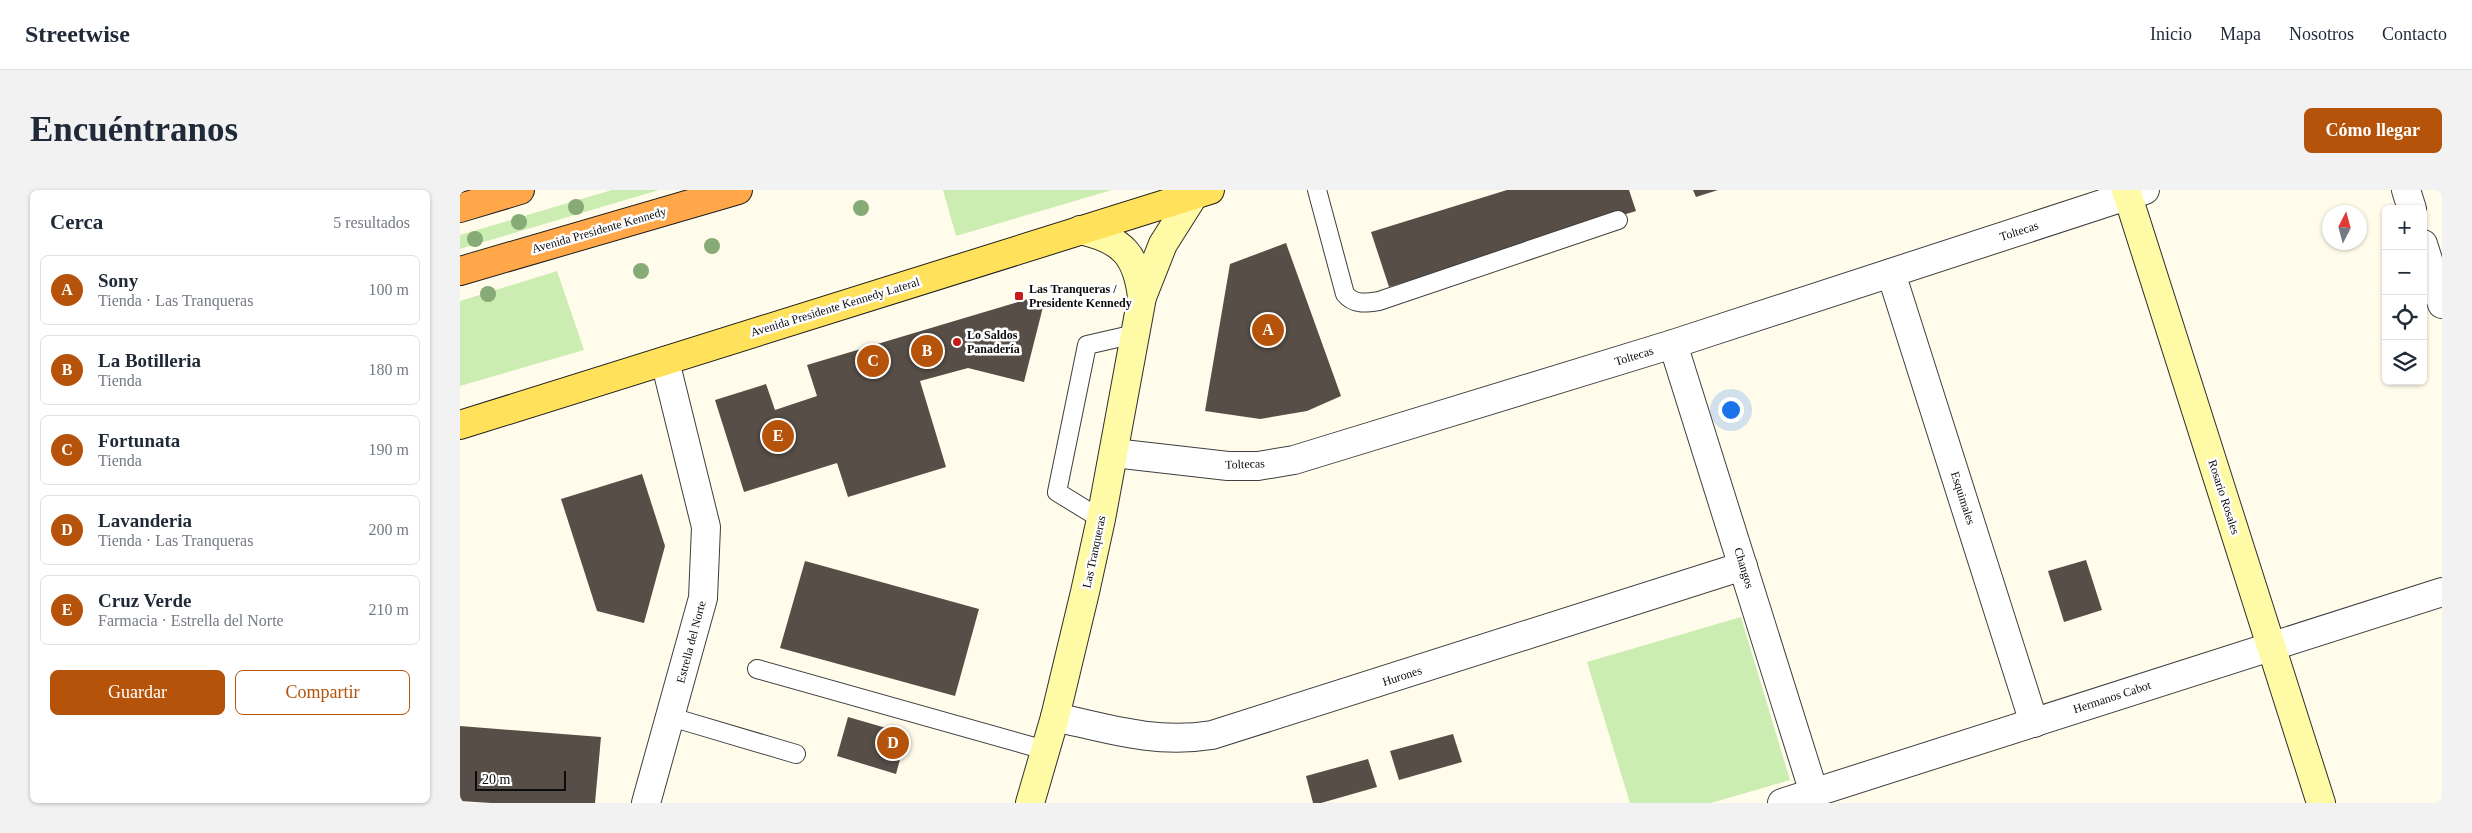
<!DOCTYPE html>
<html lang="es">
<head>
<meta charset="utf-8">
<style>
  :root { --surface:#fff; --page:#f2f2f3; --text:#1f2937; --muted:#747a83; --line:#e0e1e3; --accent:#b45309 }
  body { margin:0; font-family:Georgia,serif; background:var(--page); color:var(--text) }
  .controls { position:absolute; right:15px; top:15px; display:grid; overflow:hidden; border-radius:8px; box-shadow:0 1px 4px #0004 }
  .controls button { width:45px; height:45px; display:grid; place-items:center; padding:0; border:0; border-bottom:1px solid var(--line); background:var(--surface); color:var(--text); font:25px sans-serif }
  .compass { position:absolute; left:1862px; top:15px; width:45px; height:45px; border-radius:50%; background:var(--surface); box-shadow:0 1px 4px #0004; rotate:6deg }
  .scale { position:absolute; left:15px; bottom:12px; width:91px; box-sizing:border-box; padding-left:5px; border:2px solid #0c0c0c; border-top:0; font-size:14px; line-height:18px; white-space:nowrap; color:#0c0c0c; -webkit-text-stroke:4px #fff; paint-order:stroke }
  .you { position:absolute; left:1270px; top:219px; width:18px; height:18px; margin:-12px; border:4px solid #fff; border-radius:50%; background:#1a73e8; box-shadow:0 0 0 8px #1a73e833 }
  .badge { display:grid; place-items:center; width:32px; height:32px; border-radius:50%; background:var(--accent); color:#fff; font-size:16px; font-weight:700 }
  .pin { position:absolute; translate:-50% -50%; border:2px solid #fff; box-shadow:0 1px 5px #0006 }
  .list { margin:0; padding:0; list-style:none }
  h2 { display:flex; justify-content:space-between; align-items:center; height:65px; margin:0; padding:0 20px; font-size:21px }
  h2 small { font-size:16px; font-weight:400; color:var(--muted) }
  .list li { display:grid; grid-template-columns:32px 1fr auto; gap:15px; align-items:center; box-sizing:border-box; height:70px; margin:0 10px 10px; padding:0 10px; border:1px solid var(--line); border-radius:8px }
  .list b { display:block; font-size:19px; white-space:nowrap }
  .list p { margin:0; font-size:16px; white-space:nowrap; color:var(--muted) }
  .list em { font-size:16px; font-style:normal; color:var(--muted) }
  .actions { display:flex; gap:10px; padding:15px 20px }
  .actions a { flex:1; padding:11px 0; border:1px solid var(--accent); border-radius:8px; text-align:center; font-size:18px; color:var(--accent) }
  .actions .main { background:var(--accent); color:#fff }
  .icon { flex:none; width:28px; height:28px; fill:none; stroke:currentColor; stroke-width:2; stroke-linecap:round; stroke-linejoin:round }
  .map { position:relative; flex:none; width:1982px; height:613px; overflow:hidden; border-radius:8px }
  header { display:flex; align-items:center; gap:30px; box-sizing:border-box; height:70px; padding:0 25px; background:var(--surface); border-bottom:1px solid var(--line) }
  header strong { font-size:24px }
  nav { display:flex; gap:28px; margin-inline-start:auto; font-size:18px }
  .intro { display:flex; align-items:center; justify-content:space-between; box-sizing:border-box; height:120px; padding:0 30px }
  h1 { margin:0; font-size:35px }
  .button { padding:12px 22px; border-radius:8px; background:var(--accent); color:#fff; font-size:18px; font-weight:700 }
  main { display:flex; gap:30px; padding:0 30px }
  aside { flex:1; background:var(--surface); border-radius:8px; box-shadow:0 1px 4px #0004 }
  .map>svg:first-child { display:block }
</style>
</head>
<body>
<header>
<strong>Streetwise</strong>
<nav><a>Inicio</a><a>Mapa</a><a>Nosotros</a><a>Contacto</a></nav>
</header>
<div class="intro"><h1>Encuéntranos</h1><a class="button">Cómo llegar</a></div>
<main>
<aside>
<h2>Cerca<small>5 resultados</small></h2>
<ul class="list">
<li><span class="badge">A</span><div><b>Sony</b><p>Tienda · Las Tranqueras</p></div><em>100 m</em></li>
<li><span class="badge">B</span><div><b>La Botilleria</b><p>Tienda</p></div><em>180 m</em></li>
<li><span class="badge">C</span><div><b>Fortunata</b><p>Tienda</p></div><em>190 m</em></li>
<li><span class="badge">D</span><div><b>Lavanderia</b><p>Tienda · Las Tranqueras</p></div><em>200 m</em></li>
<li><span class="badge">E</span><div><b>Cruz Verde</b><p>Farmacia · Estrella del Norte</p></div><em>210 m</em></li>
</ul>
<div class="actions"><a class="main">Guardar</a><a>Compartir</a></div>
</aside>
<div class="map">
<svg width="1982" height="613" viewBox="0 0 1982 613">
  <rect width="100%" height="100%" fill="#fffceb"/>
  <!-- green -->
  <g fill="#ccedb1">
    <polygon points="152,0 199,0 0,59 0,45"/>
    <polygon points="483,0 652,0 496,46"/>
    <polygon points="97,81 124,160 0,196 0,111"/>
    <polygon points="1281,427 1330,590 1251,613 1170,613 1127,472"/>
  </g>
  <!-- building -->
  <g fill="#564e47">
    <polygon points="1047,0 1169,0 1176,21 929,97 911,42"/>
    <polygon points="1233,0 1258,0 1236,7"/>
    <polygon points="826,53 881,206 847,221 800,229 745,221 770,74"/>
    <polygon points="568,109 584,113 564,192 508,178 460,191 486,277 388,307 377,273 284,302 255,210 306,194 315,220 357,206 347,175"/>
    <polygon points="182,284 205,356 184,433 137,421 101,309"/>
    <polygon points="1626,370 1642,420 1604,432 1588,381"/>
    <polygon points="345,371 519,419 495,506 320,458"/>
    <polygon points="388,527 447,544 436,584 377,566"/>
    <polygon points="0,536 141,547 135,613 31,613 0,611"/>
    <polygon points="993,544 1002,572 939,590 930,561"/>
    <polygon points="908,569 917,597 861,613 853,613 846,586"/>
  </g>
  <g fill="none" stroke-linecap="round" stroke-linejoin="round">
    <defs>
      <g id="lane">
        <path d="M857,0L885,104C894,115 906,113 919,111L1158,30"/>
        <polyline points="641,329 597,302 627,155 675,144"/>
        <polyline points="297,479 585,560"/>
        <polyline points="211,527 336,564"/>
      </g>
      <g id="street">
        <polyline points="1946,0 1952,19"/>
        <polyline points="1963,54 1982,114"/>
        <polyline points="1431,83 1574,533"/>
        <polyline points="1213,154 1354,603"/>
        <polyline points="654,263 768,276 798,276 834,270 1213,154 1685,0"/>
        <path d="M595,527C649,539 695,554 752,545L1283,376"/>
        <polyline points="186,613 243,408 246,337 205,171"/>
        <polyline points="1322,613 1982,402"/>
      </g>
      <g id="secondary">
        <polyline points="1666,0 1861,613"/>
        <path d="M620,40C662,49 677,65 682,107"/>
        <polyline points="570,613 595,527 625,402 641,329 682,107 703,54 734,5"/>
      </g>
      <polyline id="primary" points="0,235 750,0"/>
      <g id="highway">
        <polyline points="0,18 60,0"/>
        <polyline points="0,81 278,0"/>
      </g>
    </defs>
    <!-- lane casing -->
    <use href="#lane" stroke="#3f3f3f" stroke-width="20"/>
    <!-- street casing -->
    <use href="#street" stroke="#3f3f3f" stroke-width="30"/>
    <!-- secondary casing -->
    <use href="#secondary" stroke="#2e2e2e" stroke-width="30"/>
    <!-- primary casing -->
    <use href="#primary" stroke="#1d1d1d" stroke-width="30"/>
    <!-- highway casing -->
    <use href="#highway" stroke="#1d1d1d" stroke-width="30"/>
    <!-- lane -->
    <use href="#lane" stroke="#fff" stroke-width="18"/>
    <!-- street -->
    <use href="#street" stroke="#fff" stroke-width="28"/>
    <!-- secondary -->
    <use href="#secondary" stroke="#fffaa6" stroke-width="28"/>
    <!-- primary -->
    <use href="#primary" stroke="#ffe15b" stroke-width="28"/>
    <!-- highway -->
    <use href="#highway" stroke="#ffa749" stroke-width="28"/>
  </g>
  <!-- trees -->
  <g fill="#86ab76">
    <circle cx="116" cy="17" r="8"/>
    <circle cx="401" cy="18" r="8"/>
    <circle cx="59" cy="32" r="8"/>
    <circle cx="15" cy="49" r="8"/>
    <circle cx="252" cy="56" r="8"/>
    <circle cx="181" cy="81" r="8"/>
    <circle cx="28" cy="104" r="8"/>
  </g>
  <!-- markers -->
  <g fill="#c81a18" stroke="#fff" stroke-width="2">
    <rect x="554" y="101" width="10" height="10" rx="2.5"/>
    <circle cx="497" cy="152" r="5"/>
  </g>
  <g text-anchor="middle" stroke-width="5" stroke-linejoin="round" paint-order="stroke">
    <!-- street labels -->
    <g font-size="12" fill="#0c0c0c" stroke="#fff">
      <text transform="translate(139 40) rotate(-16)" y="4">Avenida Presidente Kennedy</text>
      <text transform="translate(1559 41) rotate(-18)" y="4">Toltecas</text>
      <text transform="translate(375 117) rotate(-17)" y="4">Avenida Presidente Kennedy Lateral</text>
      <text transform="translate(1174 166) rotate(-17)" y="4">Toltecas</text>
      <text transform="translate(785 274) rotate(-2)" y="4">Toltecas</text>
      <text transform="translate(1764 307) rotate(72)" y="4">Rosario Rosales</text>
      <text transform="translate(1503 308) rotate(72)" y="4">Esquimales</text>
      <text transform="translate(634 362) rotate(-78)" y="4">Las Tranqueras</text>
      <text transform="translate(1284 378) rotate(73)" y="4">Changos</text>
      <text transform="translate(231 452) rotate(-75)" y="4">Estrella del Norte</text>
      <text transform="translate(942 486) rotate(-18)" y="4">Hurones</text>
      <text transform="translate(1652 507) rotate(-18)" y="4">Hermanos Cabot</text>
    </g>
    <!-- poi labels -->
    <g font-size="12" font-weight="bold" fill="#0c0c0c" stroke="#fff" text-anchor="start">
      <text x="569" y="103">Las Tranqueras /<tspan x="569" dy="14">Presidente Kennedy</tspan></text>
      <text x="507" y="149">Lo Saldos<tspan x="507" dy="14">Panadería</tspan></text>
    </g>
  </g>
</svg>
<div class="controls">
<button>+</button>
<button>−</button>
<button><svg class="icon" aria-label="locate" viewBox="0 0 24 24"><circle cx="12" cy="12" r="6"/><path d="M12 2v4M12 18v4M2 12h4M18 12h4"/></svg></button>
<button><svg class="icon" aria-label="layers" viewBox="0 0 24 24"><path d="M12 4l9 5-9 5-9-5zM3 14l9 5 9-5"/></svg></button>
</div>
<svg class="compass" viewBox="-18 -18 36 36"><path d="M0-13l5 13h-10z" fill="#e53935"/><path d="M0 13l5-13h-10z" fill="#747a83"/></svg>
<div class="scale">20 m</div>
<div class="you"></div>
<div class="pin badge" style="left:808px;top:140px">A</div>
<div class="pin badge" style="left:467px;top:161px">B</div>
<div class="pin badge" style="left:413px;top:171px">C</div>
<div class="pin badge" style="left:433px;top:553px">D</div>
<div class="pin badge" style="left:318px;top:246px">E</div>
</div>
</main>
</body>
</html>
